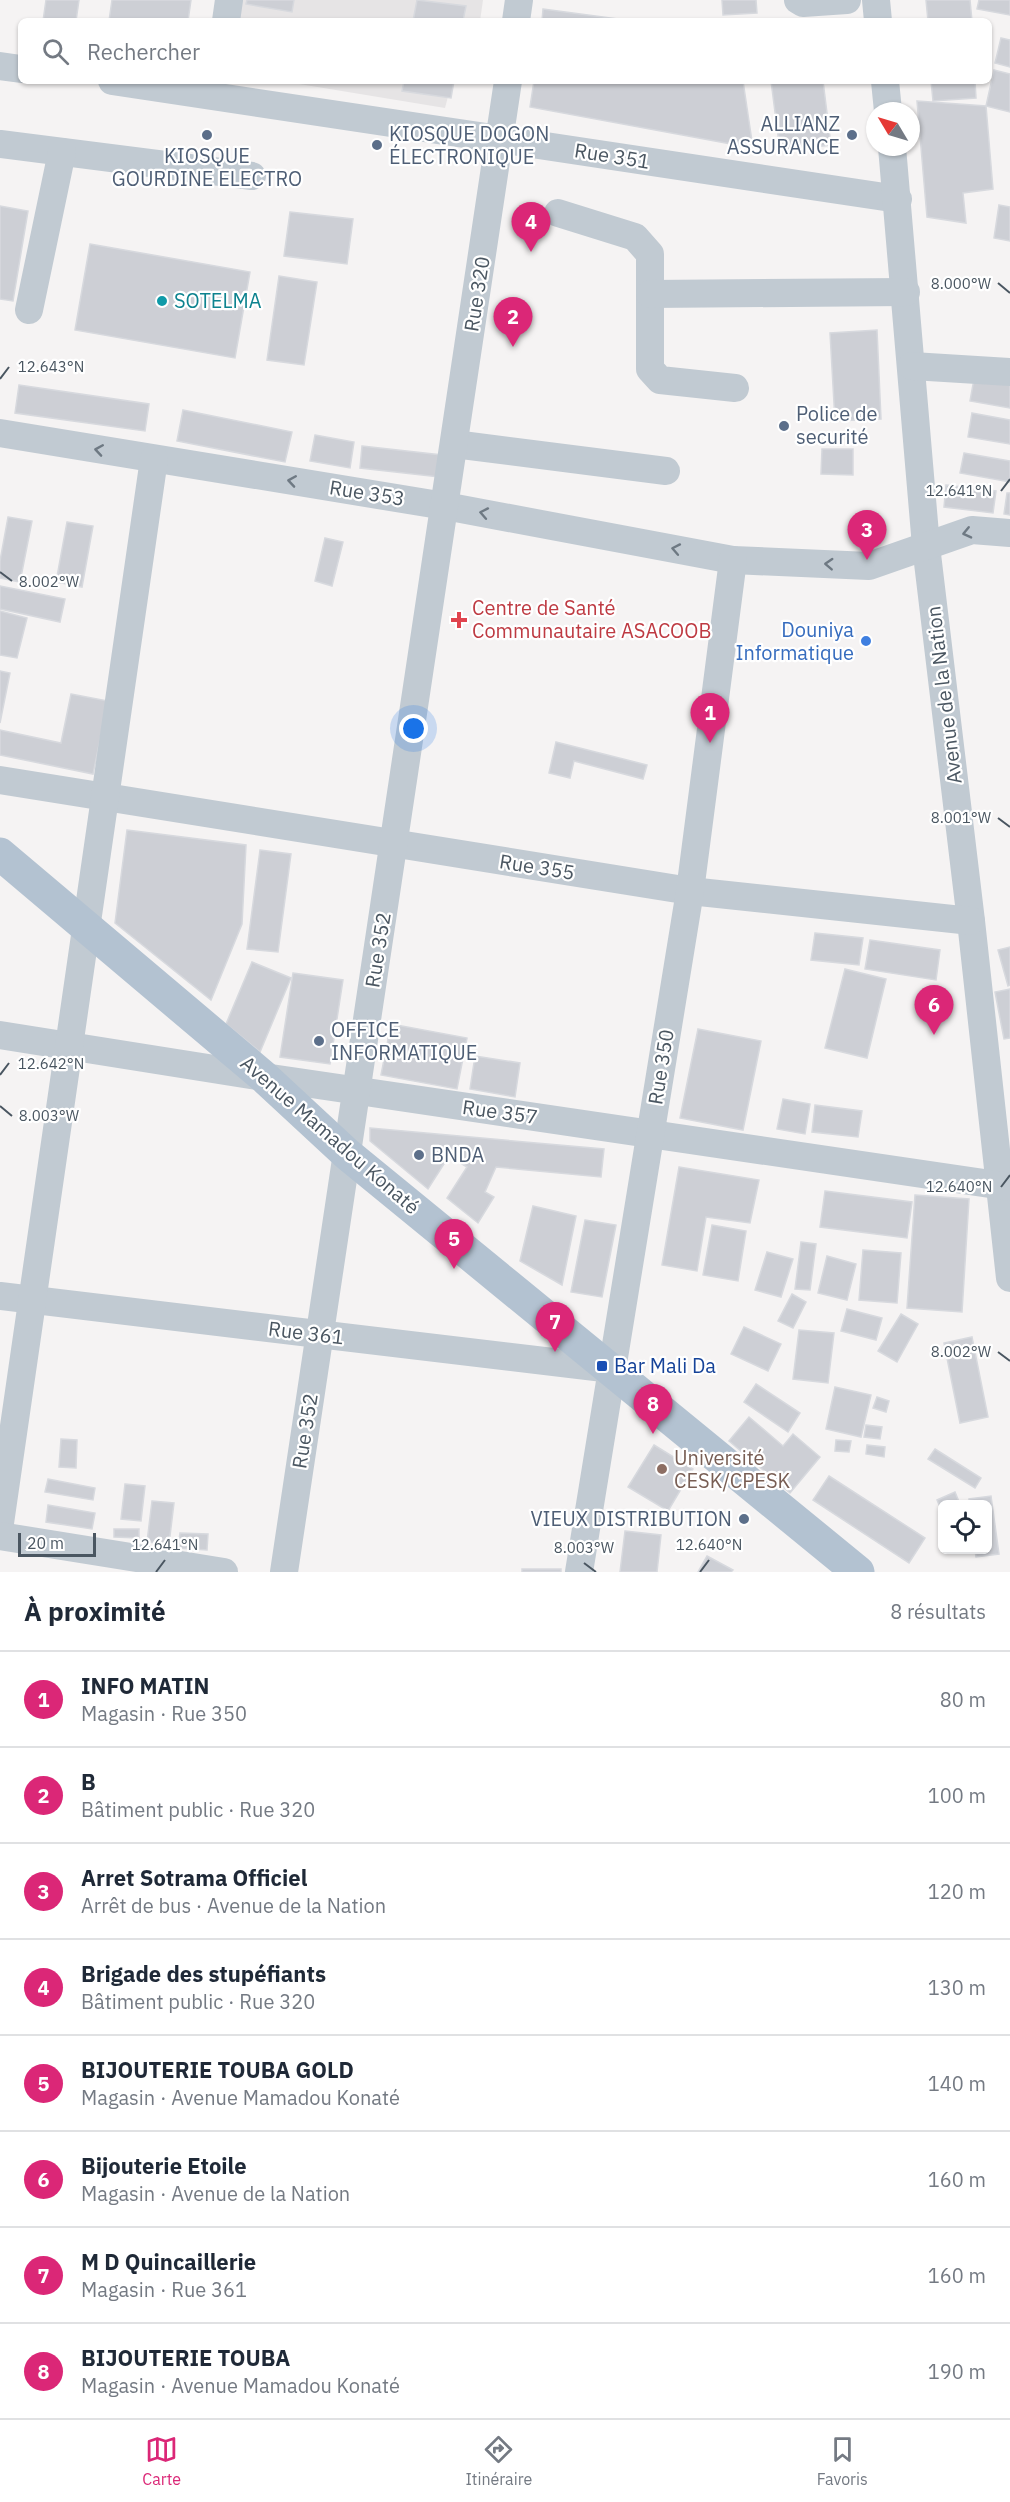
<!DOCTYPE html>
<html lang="fr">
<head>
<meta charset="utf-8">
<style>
  :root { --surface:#fff; --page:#f2f2f3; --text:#1f2937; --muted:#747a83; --line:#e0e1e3; --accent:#db2777 }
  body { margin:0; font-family:"IBM Plex Sans",sans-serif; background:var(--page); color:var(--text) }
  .controls { position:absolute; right:18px; bottom:18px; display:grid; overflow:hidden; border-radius:9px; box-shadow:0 2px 4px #0004 }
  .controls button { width:54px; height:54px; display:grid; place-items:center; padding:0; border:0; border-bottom:2px solid var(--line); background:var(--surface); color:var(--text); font:30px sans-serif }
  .compass { position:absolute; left:866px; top:102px; width:54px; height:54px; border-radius:50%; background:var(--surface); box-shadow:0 2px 4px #0004; rotate:308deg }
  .scale { position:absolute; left:18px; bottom:15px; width:78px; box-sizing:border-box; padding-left:6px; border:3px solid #4a5661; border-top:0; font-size:16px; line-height:21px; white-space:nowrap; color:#4a5661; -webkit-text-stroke:4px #fff; paint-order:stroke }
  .you { position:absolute; left:414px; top:729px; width:21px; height:21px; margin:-15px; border:4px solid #fff; border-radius:50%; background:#1a73e8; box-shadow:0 0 0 9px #1a73e833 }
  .badge { display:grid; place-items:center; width:39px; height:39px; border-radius:50%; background:var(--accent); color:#fff; font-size:20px; font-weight:700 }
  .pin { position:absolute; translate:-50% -50px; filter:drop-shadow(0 2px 3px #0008) }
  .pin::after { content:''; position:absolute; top:32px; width:21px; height:18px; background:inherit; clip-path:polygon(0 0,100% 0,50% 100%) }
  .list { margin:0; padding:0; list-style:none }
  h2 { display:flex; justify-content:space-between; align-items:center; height:78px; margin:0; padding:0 24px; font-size:26px }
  h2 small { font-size:20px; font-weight:400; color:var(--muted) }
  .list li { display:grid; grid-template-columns:39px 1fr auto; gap:18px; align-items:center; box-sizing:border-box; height:96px; padding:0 24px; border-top:2px solid var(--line) }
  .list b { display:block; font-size:22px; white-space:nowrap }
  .list p { margin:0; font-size:20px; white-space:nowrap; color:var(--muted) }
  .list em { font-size:20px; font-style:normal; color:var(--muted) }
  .icon { flex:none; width:33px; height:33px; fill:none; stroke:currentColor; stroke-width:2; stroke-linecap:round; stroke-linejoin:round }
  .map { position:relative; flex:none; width:1010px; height:1572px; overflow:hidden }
  .search { position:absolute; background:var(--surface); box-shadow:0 2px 4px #0004; left:18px; right:18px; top:18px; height:66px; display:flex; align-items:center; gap:15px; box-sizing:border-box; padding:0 21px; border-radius:9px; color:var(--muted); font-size:22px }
  .sheet { height:846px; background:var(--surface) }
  nav { display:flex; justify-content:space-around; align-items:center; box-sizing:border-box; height:84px; border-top:2px solid var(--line); background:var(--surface); font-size:16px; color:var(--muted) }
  nav a { display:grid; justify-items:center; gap:3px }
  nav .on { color:var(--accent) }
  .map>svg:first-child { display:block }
</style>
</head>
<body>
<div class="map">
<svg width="1010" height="1572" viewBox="0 0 1010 1572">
  <rect width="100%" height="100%" fill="#f5f3f3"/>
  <!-- education -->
  <g fill="#e6e4e5">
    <polygon points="231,0 483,0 480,21 233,21"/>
    <polygon points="281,81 452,81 445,108"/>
  </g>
  <!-- building -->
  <g fill="#cdcfd5" stroke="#d7d9de" stroke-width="1.5">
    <polygon points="46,0 79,0 76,21 43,21"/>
    <polygon points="112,0 191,0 188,21 109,21"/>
    <polygon points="247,0 294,0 292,12 246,4"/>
    <polygon points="417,0 466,6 463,21 413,21"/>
    <polygon points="722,0 756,0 757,13 723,15"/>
    <polygon points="926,0 970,0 972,21 928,21"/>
    <polygon points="979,0 1010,0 1010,15 977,9"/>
    <polygon points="543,9 633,21 542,21"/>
    <polygon points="1001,38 1010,40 1010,67 995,63"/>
    <polygon points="994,70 1010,74 1010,112 986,106"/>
    <polygon points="404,81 454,81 451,98 402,91"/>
    <polygon points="534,81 743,81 753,148 530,107"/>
    <polygon points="771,81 823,81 831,145 780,151"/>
    <polygon points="931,81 975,81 976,98 933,101"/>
    <polygon points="917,101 986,106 993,189 963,193 966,223 927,217"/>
    <polygon points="999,205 1010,207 1010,241 994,238"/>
    <polygon points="0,206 28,211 13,301 0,299"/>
    <polygon points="290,212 353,219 347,264 284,256"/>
    <polygon points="90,244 250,272 235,358 75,330"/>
    <polygon points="279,276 317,282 304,365 267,360"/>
    <polygon points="877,330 881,419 835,421 830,333"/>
    <polygon points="974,379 1010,385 1010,408 970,401"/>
    <polygon points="19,385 149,404 145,431 15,413"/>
    <polygon points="183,410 292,432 285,462 177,441"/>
    <polygon points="972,413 1010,420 1010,444 968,437"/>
    <polygon points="315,435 354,442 350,468 310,461"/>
    <polygon points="362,446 442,455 439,477 360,468"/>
    <polygon points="822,449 853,449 853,475 821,474"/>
    <polygon points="964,453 1010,461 1010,482 960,473"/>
    <polygon points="946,485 996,491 993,513 944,507"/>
    <polygon points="1007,493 1010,493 1010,515 1004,514"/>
    <polygon points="8,517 32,521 20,582 0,578 0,561"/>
    <polygon points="67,522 93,526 82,587 56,582"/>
    <polygon points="325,538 343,542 332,586 315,581"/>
    <polygon points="0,586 65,599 60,622 0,609"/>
    <polygon points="0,611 27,618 17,658 0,655"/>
    <polygon points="0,671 10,673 0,723"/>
    <polygon points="71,694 108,701 93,774 0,755 0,730 61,743"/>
    <polygon points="556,742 647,765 643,779 574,761 570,778 549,773"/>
    <polygon points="127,830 246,845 242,924 211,1000 115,923"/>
    <polygon points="260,850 291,854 278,952 247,949"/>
    <polygon points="815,933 863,938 859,965 811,960"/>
    <polygon points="870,940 940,950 936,980 865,969"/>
    <polygon points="1010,947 1010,985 1008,986 998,950"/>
    <polygon points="252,962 291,978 260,1052 226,1024"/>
    <polygon points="845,969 886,979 867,1058 825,1048"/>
    <polygon points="293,973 343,980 330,1064 280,1057"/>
    <polygon points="1010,989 1010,1038 1004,1039 995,992"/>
    <polygon points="391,1024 467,1038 457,1089 381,1075"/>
    <polygon points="698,1029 761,1041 743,1130 680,1118"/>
    <polygon points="475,1056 520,1063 515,1097 470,1089"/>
    <polygon points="783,1099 810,1104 805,1134 777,1129"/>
    <polygon points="815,1105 862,1111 858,1137 812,1132"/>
    <polygon points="370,1128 604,1149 601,1177 496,1167 485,1192 494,1197 478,1223 447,1198 467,1167 449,1156 428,1189 370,1141"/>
    <polygon points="679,1167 759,1180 750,1223 706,1217 697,1271 662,1265"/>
    <polygon points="825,1191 912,1202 907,1238 820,1227"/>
    <polygon points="915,1195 969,1199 962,1312 907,1308"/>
    <polygon points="533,1206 576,1216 562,1285 520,1261"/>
    <polygon points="585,1220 616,1225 602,1297 571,1292"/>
    <polygon points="712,1225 746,1231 738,1281 703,1275"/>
    <polygon points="801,1242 816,1244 810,1290 795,1289"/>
    <polygon points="863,1250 901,1253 897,1303 859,1300"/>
    <polygon points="767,1252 793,1259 781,1297 755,1290"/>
    <polygon points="827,1256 856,1264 847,1300 818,1293"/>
    <polygon points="792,1294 806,1302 793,1328 778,1321"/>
    <polygon points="847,1309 882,1318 876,1340 841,1331"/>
    <polygon points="901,1314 918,1324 897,1362 878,1351"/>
    <polygon points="744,1327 781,1344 768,1371 731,1354"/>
    <polygon points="799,1330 834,1333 828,1383 793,1379"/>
    <polygon points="972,1337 988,1417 960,1423 944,1343"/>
    <polygon points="756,1384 800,1413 788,1432 744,1402"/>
    <polygon points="835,1387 871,1395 861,1437 826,1429"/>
    <polygon points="877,1397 889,1401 886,1412 873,1408"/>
    <polygon points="749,1417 783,1446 793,1434 820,1457 790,1493 729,1441"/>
    <polygon points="866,1425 882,1427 880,1439 864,1437"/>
    <polygon points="61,1439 77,1440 76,1468 59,1467"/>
    <polygon points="836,1440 851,1441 849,1452 835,1451"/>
    <polygon points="654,1445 693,1469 668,1511 628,1487"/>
    <polygon points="867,1445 885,1447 884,1457 866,1454"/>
    <polygon points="935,1449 981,1478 975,1488 928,1459"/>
    <polygon points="829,1476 925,1538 909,1563 813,1500"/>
    <polygon points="48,1479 95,1488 93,1500 45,1492"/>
    <polygon points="125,1484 145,1486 141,1521 121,1519"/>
    <polygon points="955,1492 960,1504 942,1504 942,1512 937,1500"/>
    <polygon points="991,1496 999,1554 976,1557 975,1550 988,1550 988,1504 969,1504 969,1499"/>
    <polygon points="152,1501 174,1503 169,1544 147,1542"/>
    <polygon points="48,1505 95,1513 92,1529 46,1522"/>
    <polygon points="114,1529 139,1529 139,1538 114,1537"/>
    <polygon points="625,1531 661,1535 657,1572 620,1572"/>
    <polygon points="180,1533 208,1534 207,1550 178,1548"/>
    <polygon points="707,1556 733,1570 731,1572 698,1572"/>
    <rect x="522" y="1569" width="39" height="3"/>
  </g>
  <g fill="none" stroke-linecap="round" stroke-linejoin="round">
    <!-- minor -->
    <g stroke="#c1cad2" stroke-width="28">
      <polyline points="798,0 803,3 847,0"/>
      <polyline points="876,0 878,21"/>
      <polyline points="226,21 229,0"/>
      <polyline points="516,21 519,0"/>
      <polyline points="0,66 21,69"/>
      <polyline points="112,81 898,199"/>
      <polyline points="885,81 888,111"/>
      <polyline points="0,144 252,176"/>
      <polyline points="892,147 926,546 971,921 1010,1278"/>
      <polyline points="558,213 635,237 650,254 650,369 660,380 735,388"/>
      <polyline points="650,294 906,292"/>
      <polyline points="29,310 62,152"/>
      <polyline points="912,366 1010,372"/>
      <polyline points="0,433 445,506 733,560 869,566 972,530 1010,533"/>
      <polyline points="454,444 666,471"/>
      <polyline points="0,780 690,891 971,921"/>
      <polyline points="0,1035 264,1077 1010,1187"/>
      <polyline points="0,1296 612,1369"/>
      <polyline points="0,1523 154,459"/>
      <polyline points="0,1536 224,1572"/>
      <polyline points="284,1572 508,81"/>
      <polyline points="579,1572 690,891 733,560"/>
    </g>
    <!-- major -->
    <polyline stroke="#b3c2d1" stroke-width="33" points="0,854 264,1077 347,1154 858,1572"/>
  </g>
  <!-- one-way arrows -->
  <defs><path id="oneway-chevron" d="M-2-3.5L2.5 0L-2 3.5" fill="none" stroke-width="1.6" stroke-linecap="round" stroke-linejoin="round" transform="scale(1.5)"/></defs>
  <g stroke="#6e7983">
    <use href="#oneway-chevron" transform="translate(99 450) rotate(-171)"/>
    <use href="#oneway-chevron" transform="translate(292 481) rotate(-171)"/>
    <use href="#oneway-chevron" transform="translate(484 513) rotate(-169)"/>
    <use href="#oneway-chevron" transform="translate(967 533) rotate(167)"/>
    <use href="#oneway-chevron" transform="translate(676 549) rotate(-169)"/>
    <use href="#oneway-chevron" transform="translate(829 564) rotate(-177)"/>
  </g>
  <!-- ticks -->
  <path fill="none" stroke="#4a5661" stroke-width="2" d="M998,283L1010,293M0,379L9,367M1001,491L1010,479M0,572L12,581M998,818L1010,827M0,1075L9,1063M0,1106L12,1116M1001,1187L1010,1175M998,1352L1010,1361M584,1563L596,1572M156,1572L165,1560M700,1572L709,1560"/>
  <!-- markers -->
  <g fill="#5c6f8a" stroke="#fff" stroke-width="2">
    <circle cx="207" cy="135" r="6"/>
    <circle cx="852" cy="135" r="6"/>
    <circle cx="377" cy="145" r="6"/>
    <circle cx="784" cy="426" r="6"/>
    <circle cx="319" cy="1041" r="6"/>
    <circle cx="419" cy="1155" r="6"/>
    <circle cx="744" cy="1519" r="6"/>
  </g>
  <circle fill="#0f9aa8" stroke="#fff" stroke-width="2" cx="162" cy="301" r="6"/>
  <path fill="#e0444e" stroke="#fff" stroke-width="2" d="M456 611h6v6h6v6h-6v6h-6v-6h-6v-6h6z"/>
  <circle fill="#3f7fe0" stroke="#fff" stroke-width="2" cx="866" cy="641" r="6"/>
  <rect fill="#1a4fb4" stroke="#fff" stroke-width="2" x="596" y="1360" width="12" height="12" rx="3"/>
  <circle fill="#8d6e63" stroke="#fff" stroke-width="2" cx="662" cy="1469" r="6"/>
  <g text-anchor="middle" stroke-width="4.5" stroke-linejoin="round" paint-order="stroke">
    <!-- service labels -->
    <g font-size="20" fill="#4e5e75" stroke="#fff" text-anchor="start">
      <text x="840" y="131" text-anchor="end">ALLIANZ<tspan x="840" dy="23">ASSURANCE</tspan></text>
      <text x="389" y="141">KIOSQUE DOGON<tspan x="389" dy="23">ÉLECTRONIQUE</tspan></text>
      <text x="207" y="163" text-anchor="middle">KIOSQUE<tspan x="207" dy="23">GOURDINE ELECTRO</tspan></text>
      <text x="796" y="421">Police de<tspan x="796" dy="23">securité</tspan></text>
      <text x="331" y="1037">OFFICE<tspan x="331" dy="23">INFORMATIQUE</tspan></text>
      <text x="431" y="1162">BNDA</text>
      <text x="732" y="1526" text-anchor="end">VIEUX DISTRIBUTION</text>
    </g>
    <!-- street labels -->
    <g font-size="20" fill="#4a5661" stroke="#fff">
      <text transform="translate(612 156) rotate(9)" y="7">Rue 351</text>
      <text transform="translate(477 294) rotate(-81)" y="7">Rue 320</text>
      <text transform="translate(367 493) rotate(9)" y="7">Rue 353</text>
      <text transform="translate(944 695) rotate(-97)" y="7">Avenue de la Nation</text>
      <text transform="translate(537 867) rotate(9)" y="7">Rue 355</text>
      <text transform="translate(378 950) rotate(-81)" y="7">Rue 352</text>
      <text transform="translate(661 1067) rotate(-81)" y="7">Rue 350</text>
      <text transform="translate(500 1112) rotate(8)" y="7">Rue 357</text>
      <text transform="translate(330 1135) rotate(41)" y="7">Avenue Mamadou Konaté</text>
      <text transform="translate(306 1333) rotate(7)" y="7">Rue 361</text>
      <text transform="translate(305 1431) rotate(-81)" y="7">Rue 352</text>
    </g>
    <!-- culture labels -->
    <g font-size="20" fill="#0d838f" stroke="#fff" text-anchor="start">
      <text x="174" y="308">SOTELMA</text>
    </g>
    <!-- health labels -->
    <g font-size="20" fill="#be3a42" stroke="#fff" text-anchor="start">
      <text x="472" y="615">Centre de Santé<tspan x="472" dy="23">Communautaire ASACOOB</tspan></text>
    </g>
    <!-- shop labels -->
    <g font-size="20" fill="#366cbe" stroke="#fff" text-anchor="end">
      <text x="854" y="637">Douniya<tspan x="854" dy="23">Informatique</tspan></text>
    </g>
    <!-- transit labels -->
    <g font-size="20" fill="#164399" stroke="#fff" text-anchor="start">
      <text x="614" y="1373">Bar Mali Da</text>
    </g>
    <!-- education labels -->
    <g font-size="20" fill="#785e54" stroke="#fff" text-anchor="start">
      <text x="674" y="1465">Université<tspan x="674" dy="23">CESK/CPESK</tspan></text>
    </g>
  </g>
  <g font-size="15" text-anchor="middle" fill="#4a5661" stroke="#fff" stroke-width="4.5" stroke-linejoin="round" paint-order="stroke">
    <text x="961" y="289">8.000°W</text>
    <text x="51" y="372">12.643°N</text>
    <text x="959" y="496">12.641°N</text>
    <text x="49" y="587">8.002°W</text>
    <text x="961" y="823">8.001°W</text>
    <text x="51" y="1069">12.642°N</text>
    <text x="49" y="1121">8.003°W</text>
    <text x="959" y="1192">12.640°N</text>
    <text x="961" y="1357">8.002°W</text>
    <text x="165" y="1550">12.641°N</text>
    <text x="709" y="1550">12.640°N</text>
    <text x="584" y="1553">8.003°W</text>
  </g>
</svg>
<div class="controls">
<button><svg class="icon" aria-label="locate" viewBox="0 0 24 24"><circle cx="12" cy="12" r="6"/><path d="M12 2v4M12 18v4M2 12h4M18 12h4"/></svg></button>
</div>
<svg class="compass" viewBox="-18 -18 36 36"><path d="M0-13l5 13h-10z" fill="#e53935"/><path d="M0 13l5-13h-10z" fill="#747a83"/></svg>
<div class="scale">20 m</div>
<div class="you"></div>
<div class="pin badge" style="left:710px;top:743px">1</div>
<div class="pin badge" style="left:513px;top:347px">2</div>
<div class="pin badge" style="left:867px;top:560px">3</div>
<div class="pin badge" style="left:531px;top:252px">4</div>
<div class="pin badge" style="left:454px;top:1269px">5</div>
<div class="pin badge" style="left:934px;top:1035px">6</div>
<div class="pin badge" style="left:555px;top:1352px">7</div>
<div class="pin badge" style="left:653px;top:1434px">8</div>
<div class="search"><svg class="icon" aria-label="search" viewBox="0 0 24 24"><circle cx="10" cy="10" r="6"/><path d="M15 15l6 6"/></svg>Rechercher</div>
</div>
<section class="sheet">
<h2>À proximité<small>8 résultats</small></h2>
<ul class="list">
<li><span class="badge">1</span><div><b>INFO MATIN</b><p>Magasin · Rue 350</p></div><em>80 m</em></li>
<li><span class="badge">2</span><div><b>B</b><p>Bâtiment public · Rue 320</p></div><em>100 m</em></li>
<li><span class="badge">3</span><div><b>Arret Sotrama Officiel</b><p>Arrêt de bus · Avenue de la Nation</p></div><em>120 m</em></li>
<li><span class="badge">4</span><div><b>Brigade des stupéfiants</b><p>Bâtiment public · Rue 320</p></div><em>130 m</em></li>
<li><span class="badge">5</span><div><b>BIJOUTERIE TOUBA GOLD</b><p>Magasin · Avenue Mamadou Konaté</p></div><em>140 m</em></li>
<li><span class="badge">6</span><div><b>Bijouterie Etoile</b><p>Magasin · Avenue de la Nation</p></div><em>160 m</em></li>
<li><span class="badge">7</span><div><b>M D Quincaillerie</b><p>Magasin · Rue 361</p></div><em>160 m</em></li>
<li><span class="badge">8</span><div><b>BIJOUTERIE TOUBA</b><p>Magasin · Avenue Mamadou Konaté</p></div><em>190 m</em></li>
</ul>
</section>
<nav>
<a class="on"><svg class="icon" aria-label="map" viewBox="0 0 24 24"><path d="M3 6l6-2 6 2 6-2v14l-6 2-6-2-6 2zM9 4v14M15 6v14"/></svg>Carte</a>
<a><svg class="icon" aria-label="directions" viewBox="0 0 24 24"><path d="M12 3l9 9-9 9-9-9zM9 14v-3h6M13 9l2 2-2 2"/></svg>Itinéraire</a>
<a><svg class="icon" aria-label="saved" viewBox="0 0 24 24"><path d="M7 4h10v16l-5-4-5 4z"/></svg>Favoris</a>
</nav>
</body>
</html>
